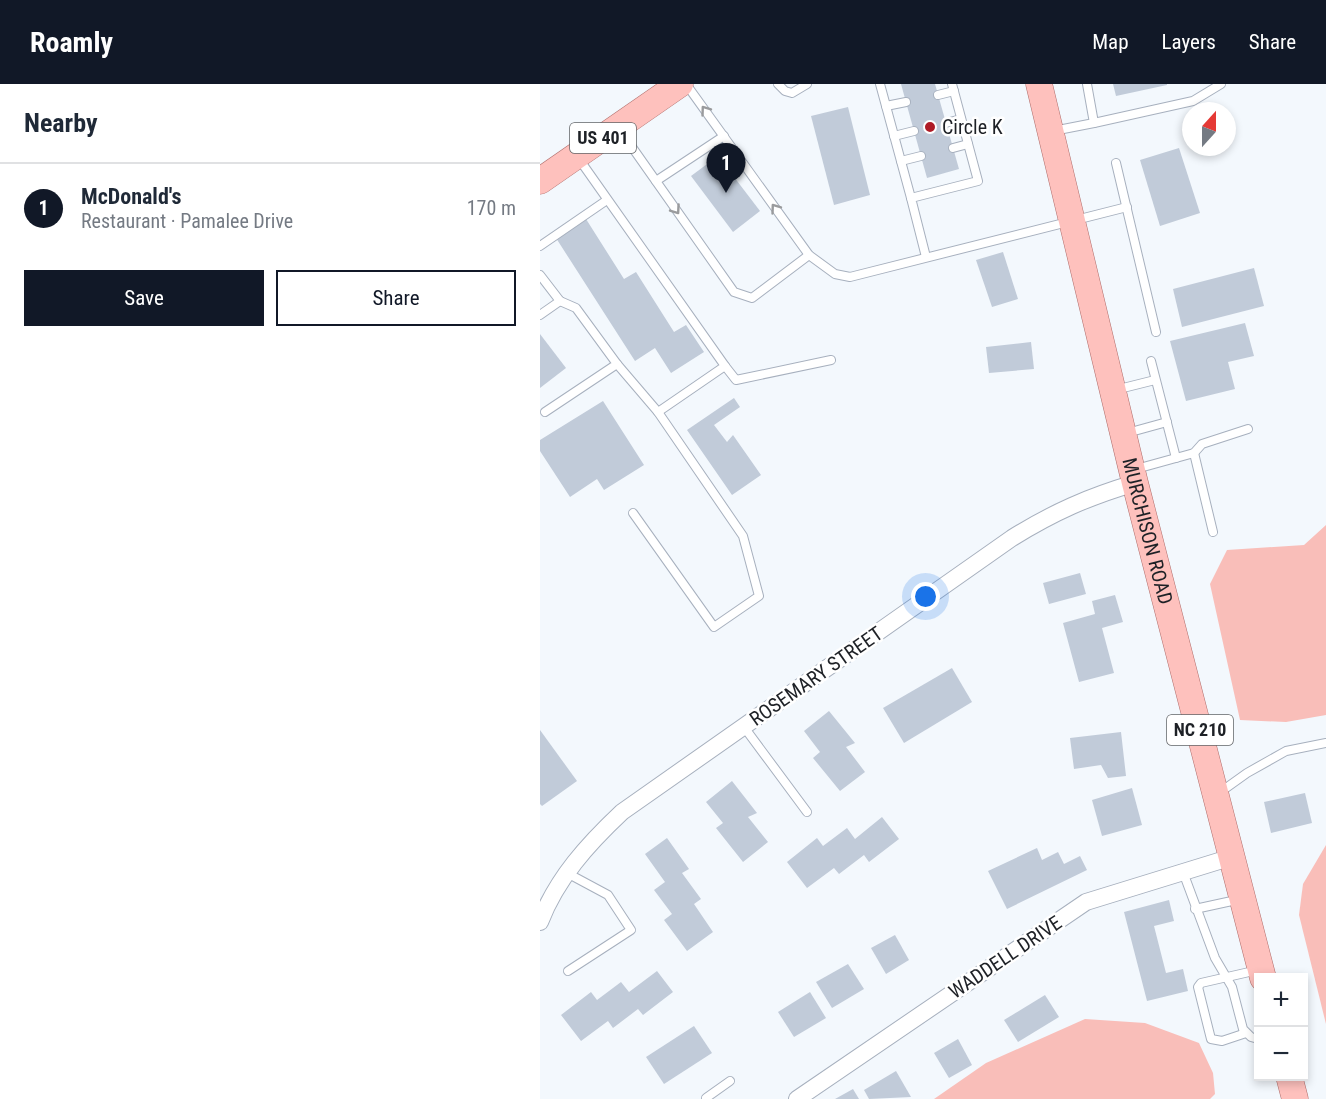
<!DOCTYPE html>
<html lang="en">
<head>
<meta charset="utf-8">
<style>
  :root { --surface:#fff; --page:#f6f6f7; --text:#1f2937; --muted:#747a83; --line:#e0e1e3; --accent:#111827 }
  body { margin:0; font-family:"Roboto Condensed",sans-serif; background:var(--page); color:var(--text) }
  .controls { position:absolute; right:18px; bottom:18px; display:grid; overflow:hidden; border-radius:0px; box-shadow:0 3px 9px #0003 }
  .controls button { width:54px; height:54px; display:grid; place-items:center; padding:0; border:0; border-bottom:2px solid var(--line); background:var(--surface); color:var(--text); font:30px sans-serif }
  .compass { position:absolute; left:642px; top:18px; width:54px; height:54px; border-radius:50%; background:var(--surface); box-shadow:0 3px 9px #0003; rotate:21deg }
  .you { position:absolute; left:386px; top:513px; width:21px; height:21px; margin:-15px; border:4px solid #fff; border-radius:50%; background:#1a73e8; box-shadow:0 0 0 9px #1a73e833 }
  .badge { display:grid; place-items:center; width:39px; height:39px; border-radius:50%; background:var(--accent); color:#fff; font-size:20px; font-weight:700 }
  .pin { position:absolute; translate:-50% -50px; filter:drop-shadow(0 2px 3px #0008) }
  .pin::after { content:''; position:absolute; top:32px; width:21px; height:18px; background:inherit; clip-path:polygon(0 0,100% 0,50% 100%) }
  .list { margin:0; padding:0; list-style:none }
  h2 { display:flex; justify-content:space-between; align-items:center; height:78px; margin:0; padding:0 24px; font-size:26px }
  h2 small { font-size:20px; font-weight:400; color:var(--muted) }
  .list li { display:grid; grid-template-columns:39px 1fr auto; gap:18px; align-items:center; box-sizing:border-box; height:90px; padding:0 24px; border-top:2px solid var(--line) }
  .list b { display:block; font-size:22px; white-space:nowrap }
  .list p { margin:0; font-size:20px; white-space:nowrap; color:var(--muted) }
  .list em { font-size:20px; font-style:normal; color:var(--muted) }
  .actions { display:flex; gap:12px; padding:18px 24px }
  .actions a { flex:1; padding:14px 0; border:2px solid var(--accent); border-radius:0px; text-align:center; font-size:21px; color:var(--accent) }
  .actions .main { background:var(--accent); color:#fff }
  .map { position:relative; flex:none; width:786px; height:1015px; overflow:hidden }
  header { display:flex; align-items:center; gap:36px; box-sizing:border-box; height:84px; padding:0 30px; background:var(--accent); color:#fff }
  header strong { font-size:28px }
  nav { display:flex; gap:33px; margin-inline-start:auto; font-size:21px }
  main { display:flex }
  aside { flex:1; background:var(--surface) }
  .map>svg:first-child { display:block }
</style>
</head>
<body>
<header>
<strong>Roamly</strong>
<nav><a>Map</a><a>Layers</a><a>Share</a></nav>
</header>
<main>
<aside>
<h2>Nearby<small></small></h2>
<ul class="list">
<li><span class="badge">1</span><div><b>McDonald's</b><p>Restaurant · Pamalee Drive</p></div><em>170 m</em></li>
</ul>
<div class="actions"><a class="main">Save</a><a>Share</a></div>
</aside>
<div class="map">
<svg width="786" height="1015" viewBox="0 0 786 1015">
  <rect width="100%" height="100%" fill="#f3f8fd"/>
  <!-- green -->
  <g fill="#f9beb9">
    <polygon points="786,441 786,631 746,638 700,636 670,500 687,466 764,461"/>
    <polygon points="786,761 786,940 759,831 763,800"/>
    <polygon points="545,935 605,939 659,959 673,989 675,1010 670,1015 394,1015 446,979"/>
  </g>
  <!-- building -->
  <g fill="#c1cbd9">
    <polygon points="361,0 395,0 419,85 387,94"/>
    <polygon points="573,0 627,0 627,1 576,12"/>
    <polygon points="308,23 330,111 294,121 271,32"/>
    <polygon points="639,64 660,129 620,142 600,76"/>
    <polygon points="178,72 220,127 193,148 151,92"/>
    <polygon points="46,135 84,195 96,188 134,248 146,241 164,268 131,289 115,264 95,277 16,154"/>
    <polygon points="463,168 478,215 452,223 436,176"/>
    <polygon points="714,184 724,222 642,243 633,205"/>
    <polygon points="705,239 714,272 688,278 695,305 646,317 630,257"/>
    <polygon points="0,250 26,284 0,304"/>
    <polygon points="491,258 494,285 449,289 446,263"/>
    <polygon points="194,314 200,323 174,341 187,358 193,351 221,391 192,411 147,346"/>
    <polygon points="63,317 104,381 64,406 57,395 30,413 0,367 0,356"/>
    <polygon points="540,489 546,510 509,520 503,499"/>
    <polygon points="575,511 583,538 562,544 574,589 539,598 523,539 555,530 552,517"/>
    <polygon points="412,584 432,618 364,659 343,624"/>
    <polygon points="289,627 315,659 306,663 325,688 300,707 273,674 280,668 264,647"/>
    <polygon points="0,646 37,697 2,722 0,720"/>
    <polygon points="581,648 586,692 568,694 561,681 534,685 530,654"/>
    <polygon points="192,697 217,729 208,733 228,758 203,778 176,744 183,739 166,718"/>
    <polygon points="592,704 602,741 562,752 552,716"/>
    <polygon points="765,709 772,739 731,749 724,718"/>
    <polygon points="342,733 359,755 329,778 324,771 299,790 294,784 267,804 247,778 277,754 283,762 307,744 315,755"/>
    <polygon points="127,754 149,785 142,789 161,815 154,820 173,848 147,867 124,836 132,830 114,806 125,798 105,770"/>
    <polygon points="497,764 502,776 518,768 524,780 540,772 547,786 467,825 448,787"/>
    <polygon points="629,816 634,837 614,842 626,889 643,885 648,907 607,917 584,828"/>
    <polygon points="355,851 369,876 346,890 331,864"/>
    <polygon points="308,880 324,905 292,924 276,898"/>
    <polygon points="117,887 133,908 103,931 98,925 73,944 68,937 41,957 21,931 51,908 57,916 81,898 89,908"/>
    <polygon points="270,908 286,934 254,953 238,928"/>
    <polygon points="505,911 519,933 478,958 464,936"/>
    <polygon points="154,942 172,969 124,1000 106,973"/>
    <polygon points="418,955 432,981 409,994 394,969"/>
    <polygon points="356,987 371,1013 329,1015 324,1006"/>
    <polygon points="313,1005 319,1015 295,1015"/>
  </g>
  <g fill="none" stroke-linecap="round" stroke-linejoin="round">
    <defs>
      <g id="service">
        <polyline points="146,0 269,171 295,190 310,193 587,123"/>
        <polyline points="238,0 245,7 252,9 267,0"/>
        <polyline points="340,0 371,114"/>
        <polyline points="547,0 554,39 653,17 681,0"/>
        <polyline points="398,11 414,7"/>
        <polyline points="346,22 366,18"/>
        <polyline points="406,39 421,35"/>
        <polyline points="80,46 194,208 212,214 269,171"/>
        <polyline points="513,47 554,39"/>
        <polyline points="354,52 374,47"/>
        <polyline points="413,64 428,60"/>
        <polyline points="39,75 185,282 118,328"/>
        <polyline points="361,77 381,72"/>
        <polyline points="576,79 616,248"/>
        <polyline points="116,97 184,52"/>
        <polyline points="0,162 67,116"/>
        <polyline points="386,173 371,114 438,97 412,0"/>
        <polyline points="0,191 20,217 0,231"/>
        <polyline points="611,277 636,374"/>
        <polyline points="77,280 118,328 203,452 219,512 174,543 93,429"/>
        <polyline points="185,282 196,296 291,276"/>
        <polyline points="575,306 615,296"/>
        <polyline points="5,328 77,280 36,224 20,217"/>
        <polyline points="587,349 627,338"/>
        <polyline points="654,369 673,448"/>
        <polyline points="596,385 654,369 662,360 708,345"/>
        <polyline points="204,643 267,728"/>
        <polyline points="679,709 707,689 746,667 786,659"/>
        <polyline points="643,788 675,874 692,903 703,945 711,953 718,955"/>
        <polyline points="27,789 68,811 91,846 28,887"/>
        <polyline points="655,825 701,815"/>
        <polyline points="706,949 682,957 671,955 658,903 661,899 718,886"/>
        <polyline points="166,1014 190,997"/>
      </g>
      <g id="minor">
        <path d="M0,838C17,794 48,760 82,728L472,454C514,428 548,413 595,399"/>
        <polyline points="257,1015 546,818 692,773"/>
      </g>
      <g id="primary">
        <path id="s1" d="M499,0L595,399L723,894"/>
        <polyline points="0,97 140,0"/>
        <polyline points="749,992 755,1015"/>
      </g>
    </defs>
    <!-- service casing -->
    <use href="#service" stroke="#a7b0be" stroke-width="10"/>
    <!-- minor casing -->
    <use href="#minor" stroke="#a7b0be" stroke-width="18"/>
    <!-- primary casing -->
    <use href="#primary" stroke="#af6e6c" stroke-width="27"/>
    <!-- service -->
    <use href="#service" stroke="#fff" stroke-width="8"/>
    <!-- minor -->
    <use href="#minor" stroke="#fff" stroke-width="16"/>
    <!-- primary -->
    <use href="#primary" stroke="#fec1bd" stroke-width="26"/>
  </g>
  <!-- one-way arrows -->
  <defs><path id="oneway-chevron" d="M-2-3.5L2.5 0L-2 3.5" fill="none" stroke-width="1.6" stroke-linecap="round" stroke-linejoin="round" transform="scale(1.5)"/></defs>
  <g stroke="#9a9b9d">
    <use href="#oneway-chevron" transform="translate(165 26) rotate(-126)"/>
    <use href="#oneway-chevron" transform="translate(235 124) rotate(-126)"/>
    <use href="#oneway-chevron" transform="translate(136 126) rotate(55)"/>
  </g>
  <!-- markers -->
  <circle fill="#ae1b26" stroke="#fff" stroke-width="2" cx="390" cy="43" r="6"/>
  <g text-anchor="middle" stroke-width="5" stroke-linejoin="round" paint-order="stroke">
    <!-- shield labels -->
    <g fill="#fff" stroke="#626467" stroke-width="1.5">
      <rect x="30" y="39" width="66" height="30" rx="4.5"/>
      <rect x="627" y="631" width="66" height="30" rx="4.5"/>
    </g>
    <g font-size="18" font-weight="bold" fill="#1e2126">
      <text x="63" y="60">US 401</text>
      <text x="660" y="652">NC 210</text>
    </g>
    <!-- poi labels -->
    <g font-size="20" fill="#1e2126" stroke="#fff" text-anchor="start">
      <text x="402" y="50">Circle K</text>
    </g>
    <!-- street labels -->
    <g font-size="20" fill="#1e2126" stroke="#fff">
      <text dy="7" stroke="none"><textPath href="#s1" startOffset="460">MURCHISON ROAD</textPath></text>
      <text transform="translate(276 592) rotate(-35)" y="7">ROSEMARY STREET</text>
      <text transform="translate(465 873) rotate(-34)" y="7">WADDELL DRIVE</text>
    </g>
  </g>
</svg>
<div class="controls">
<button>+</button>
<button>−</button>
</div>
<svg class="compass" viewBox="-18 -18 36 36"><path d="M0-13l5 13h-10z" fill="#e53935"/><path d="M0 13l5-13h-10z" fill="#747a83"/></svg>
<div class="you"></div>
<div class="pin badge" style="left:186px;top:109px">1</div>
</div>
</main>
</body>
</html>
